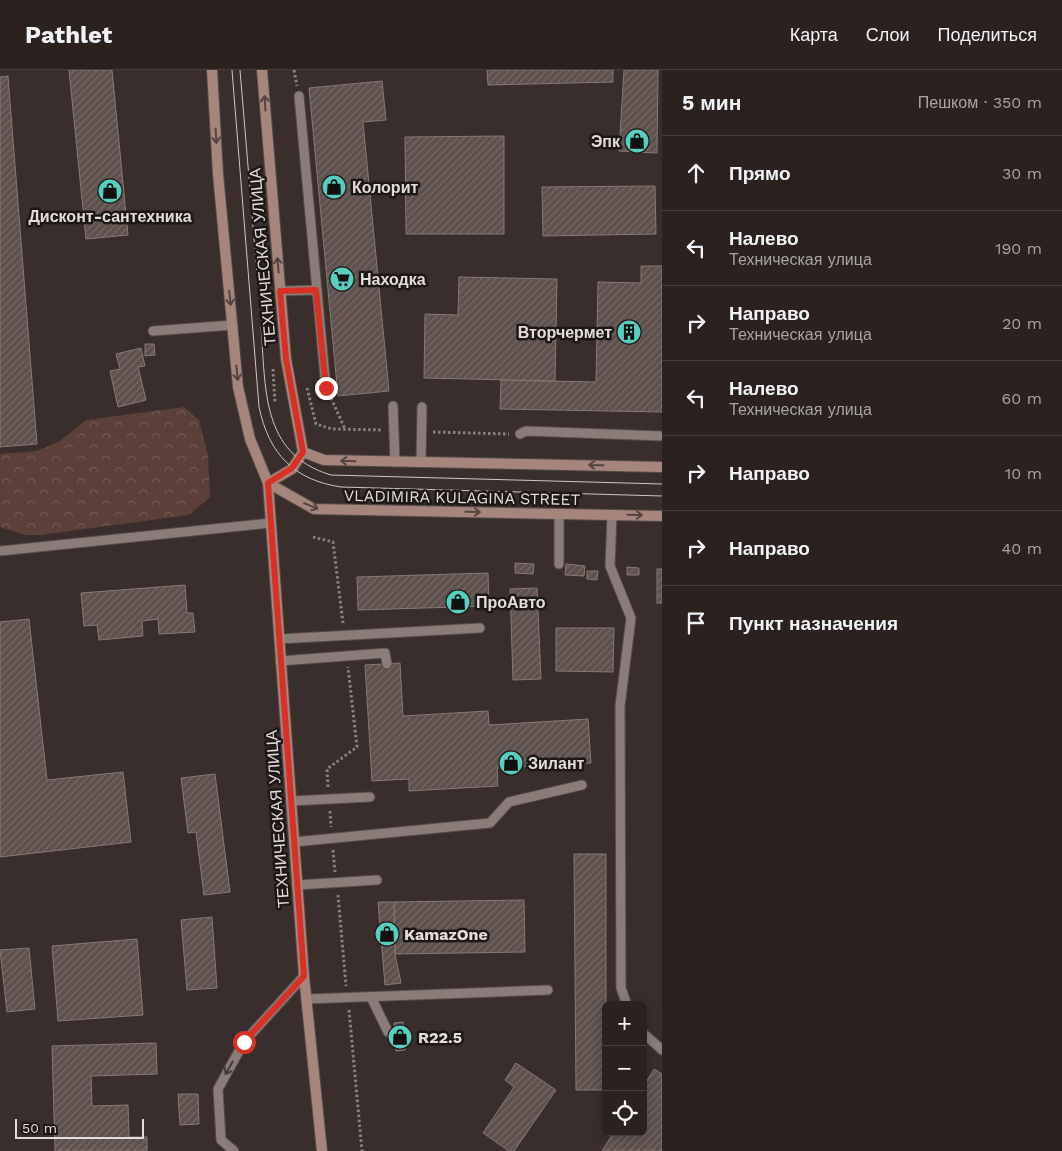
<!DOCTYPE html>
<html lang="ru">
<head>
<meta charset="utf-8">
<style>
  :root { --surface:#2b2220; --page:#372f2d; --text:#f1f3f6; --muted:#a6a4a5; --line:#473f3e }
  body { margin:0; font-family:"Work Sans",sans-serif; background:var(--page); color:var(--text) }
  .controls { position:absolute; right:15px; bottom:15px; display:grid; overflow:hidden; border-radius:8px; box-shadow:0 2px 12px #0003 }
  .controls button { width:45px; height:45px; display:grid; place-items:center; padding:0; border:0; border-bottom:1px solid var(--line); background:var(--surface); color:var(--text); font:25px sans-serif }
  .scale { position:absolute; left:15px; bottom:12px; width:129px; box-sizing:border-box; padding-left:5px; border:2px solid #e3dcda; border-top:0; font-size:14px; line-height:18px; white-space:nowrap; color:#e3dcda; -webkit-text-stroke:4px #1d1816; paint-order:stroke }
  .stop { position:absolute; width:15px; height:15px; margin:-11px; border:4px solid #d93025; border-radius:50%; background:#fff }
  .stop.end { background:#d93025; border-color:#fff; box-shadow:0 1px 5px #0008 }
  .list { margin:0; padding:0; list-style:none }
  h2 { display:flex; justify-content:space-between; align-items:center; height:65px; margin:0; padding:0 20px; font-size:21px }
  h2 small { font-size:16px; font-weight:400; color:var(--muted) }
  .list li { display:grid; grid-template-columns:32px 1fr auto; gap:15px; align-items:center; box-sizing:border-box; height:75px; padding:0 20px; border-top:1px solid var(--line) }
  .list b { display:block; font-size:19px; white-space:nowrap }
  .list p { margin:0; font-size:16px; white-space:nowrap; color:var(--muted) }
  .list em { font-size:16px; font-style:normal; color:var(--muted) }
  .icon { flex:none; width:28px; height:28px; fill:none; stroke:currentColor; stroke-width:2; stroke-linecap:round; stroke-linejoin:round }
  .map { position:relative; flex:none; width:662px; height:1081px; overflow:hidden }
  header { display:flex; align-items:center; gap:30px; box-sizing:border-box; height:70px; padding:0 25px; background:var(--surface); border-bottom:1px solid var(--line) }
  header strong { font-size:24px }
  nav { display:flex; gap:28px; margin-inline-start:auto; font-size:18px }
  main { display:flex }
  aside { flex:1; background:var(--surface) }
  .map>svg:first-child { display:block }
</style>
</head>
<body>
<header>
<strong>Pathlet</strong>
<nav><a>Карта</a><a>Слои</a><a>Поделиться</a></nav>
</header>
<main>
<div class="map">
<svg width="662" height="1081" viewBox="0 0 662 1081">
  <defs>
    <pattern id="forest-crowns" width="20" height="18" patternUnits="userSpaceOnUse" patternTransform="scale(1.25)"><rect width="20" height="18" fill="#5c3f38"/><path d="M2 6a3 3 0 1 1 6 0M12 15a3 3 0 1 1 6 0" fill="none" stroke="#735a54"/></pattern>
    <pattern id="building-hatch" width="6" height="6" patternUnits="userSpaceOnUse" patternTransform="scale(1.25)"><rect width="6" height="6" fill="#5d504d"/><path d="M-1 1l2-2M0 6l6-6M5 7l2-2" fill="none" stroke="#746966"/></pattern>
  </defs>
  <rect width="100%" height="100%" fill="#392e2b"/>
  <!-- forest -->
  <polygon fill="url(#forest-crowns)" points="184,337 199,350 208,385 210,427 189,445 41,465 26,465 0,457 0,384 37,381 60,371 86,350"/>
  <!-- building -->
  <g fill="url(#building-hatch)" stroke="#867976">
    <polygon points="69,0 112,0 128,165 86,169"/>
    <polygon points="487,0 613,0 613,12 488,15"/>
    <polygon points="624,0 658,0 657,83 619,81"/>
    <polygon points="8,6 37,374 0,377 0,7"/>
    <polygon points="382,11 386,50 363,52 389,321 338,326 309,18"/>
    <polygon points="504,66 504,164 406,164 405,67"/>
    <polygon points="655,116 656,164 543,166 542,117"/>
    <polygon points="641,196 662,196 662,342 500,339 501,310 596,312 598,212 641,213"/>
    <polygon points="459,207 557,209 555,311 424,308 425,244 458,245"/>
    <polygon points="145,274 154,274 155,285 145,286"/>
    <polygon points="141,278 145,296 138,297 146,330 118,337 110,301 120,299 116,284"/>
    <polygon points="515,493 534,494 533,504 515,503"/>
    <polygon points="566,494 585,496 584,506 565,505"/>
    <polygon points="627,497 639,498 639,505 627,505"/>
    <rect x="657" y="499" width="5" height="34"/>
    <polygon points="587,501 598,501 597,510 587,509"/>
    <polygon points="488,503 489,536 358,540 357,507"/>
    <polygon points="185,515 187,543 193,543 195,562 159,564 158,549 142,551 143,566 99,570 97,555 84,556 81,523"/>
    <polygon points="537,518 541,609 513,610 510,519"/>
    <polygon points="29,549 47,710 123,702 131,772 0,787 0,552"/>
    <polygon points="556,558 614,558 613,602 556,601"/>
    <polygon points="400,593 403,646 488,641 489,655 588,649 591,693 497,698 498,716 409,721 409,709 372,711 365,595"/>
    <polygon points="215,704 230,822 204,825 196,762 188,763 181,708"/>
    <polygon points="574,784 606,784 606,1020 576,1020"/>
    <polygon points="524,830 525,882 395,884 394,832"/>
    <polygon points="378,832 394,832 395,884 401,913 385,915"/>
    <polygon points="212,847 217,918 187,920 181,850"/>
    <polygon points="137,869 143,945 58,951 52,876"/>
    <polygon points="29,878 35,939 7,942 0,880"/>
    <polygon points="403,952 405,980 396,981 394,953"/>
    <polygon points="156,973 157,1004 91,1006 92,1036 128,1035 129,1067 147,1067 147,1081 55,1081 52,976"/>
    <polygon points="516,993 556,1020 514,1081 509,1081 483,1063 514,1017 505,1010"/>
    <polygon points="654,999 662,1004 662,1081 602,1081 614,1062 643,1062 643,1017"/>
    <polygon points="178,1024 198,1024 199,1054 180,1055"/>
  </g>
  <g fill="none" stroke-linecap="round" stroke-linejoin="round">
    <defs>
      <g id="service">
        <polyline points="299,26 326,318"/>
        <polyline points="280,221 317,220"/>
        <polyline points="153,261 233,255"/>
        <polyline points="393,336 395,392"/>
        <polyline points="520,364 526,361 662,366"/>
        <polyline points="421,392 422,337"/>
        <polyline points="612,445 610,496 631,548 620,636 621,918 627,935"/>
        <polyline points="0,481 270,453"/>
        <polyline points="559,494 559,444"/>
        <polyline points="279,569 480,558"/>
        <polyline points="280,591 385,583 387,594"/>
        <polyline points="291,731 370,727"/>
        <polyline points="294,772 490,753 509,732 582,715"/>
        <polyline points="297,815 377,810"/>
        <polyline points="371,927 388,962"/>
        <polyline points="306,929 548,920"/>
        <polyline points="643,963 662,980"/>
        <polyline points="234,1081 221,1070 218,1019 244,972 304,906"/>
      </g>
      <g id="secondary">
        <polyline points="212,0 218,104 238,317 250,369 268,413 304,906 322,1081"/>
        <polyline points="262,0 286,289 303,382 292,399 268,413"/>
        <polyline points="303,382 324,390 662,397"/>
        <polyline points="268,413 314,439 662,446"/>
      </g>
    </defs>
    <!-- service casing -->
    <use href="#service" stroke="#574d4b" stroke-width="11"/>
    <!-- secondary casing -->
    <use href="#secondary" stroke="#574d4b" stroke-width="12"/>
    <!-- path -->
    <g stroke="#8a817f" stroke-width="3" stroke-dasharray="2.5 2.5" stroke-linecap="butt">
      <polyline points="294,0 297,16"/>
      <polyline points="273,299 275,333"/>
      <polyline points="307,318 316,354 332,359 382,360"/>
      <polyline points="331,328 345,359"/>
      <polyline points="433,362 509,364"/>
      <polyline points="313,467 333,472 343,553"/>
      <polyline points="328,717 327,699 357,677 348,597"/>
      <polyline points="330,741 331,757"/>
      <polyline points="333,780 335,802"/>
      <polyline points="338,825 346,916"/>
      <polyline points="349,940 362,1081"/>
    </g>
    <!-- service -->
    <use href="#service" stroke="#8a7c79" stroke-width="9"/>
    <!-- secondary -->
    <use href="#secondary" stroke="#a6857d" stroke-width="10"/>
    <!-- tram -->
    <g stroke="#cdc6c3" stroke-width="1">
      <path d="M232,0L259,337C269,384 294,410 341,417L662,426"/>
      <polyline points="240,0 257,204"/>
      <path d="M261,257C266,317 260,384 331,405L662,414"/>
    </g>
  </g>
  <!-- one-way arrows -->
  <defs><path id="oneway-shaft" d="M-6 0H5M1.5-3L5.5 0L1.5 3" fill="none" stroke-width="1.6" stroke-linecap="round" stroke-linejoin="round" transform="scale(1.25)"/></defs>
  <g stroke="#54443f">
    <use href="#oneway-shaft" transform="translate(265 33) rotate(-94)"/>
    <use href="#oneway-shaft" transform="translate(216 66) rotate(87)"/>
    <use href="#oneway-shaft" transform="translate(278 195) rotate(-95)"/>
    <use href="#oneway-shaft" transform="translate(230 228) rotate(84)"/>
    <use href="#oneway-shaft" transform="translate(237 303) rotate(85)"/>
    <use href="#oneway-shaft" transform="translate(348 391) rotate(-178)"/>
    <use href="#oneway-shaft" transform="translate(596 395) rotate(-179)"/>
    <use href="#oneway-shaft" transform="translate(311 436) rotate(22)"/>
    <use href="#oneway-shaft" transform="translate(473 442) rotate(1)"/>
    <use href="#oneway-shaft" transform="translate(635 445) rotate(1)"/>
  </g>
  <use stroke="#433b39" href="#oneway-shaft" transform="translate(229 998) rotate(119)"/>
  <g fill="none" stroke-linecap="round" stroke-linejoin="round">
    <!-- route -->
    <polyline stroke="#d93025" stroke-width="6" points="244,972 304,906 268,413 292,398 303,382 286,289 280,221 316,220 326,318"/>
  </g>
  <!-- icons -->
  <defs>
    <symbol id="shop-disc" viewBox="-11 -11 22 22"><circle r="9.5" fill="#58cebf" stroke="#1d1816"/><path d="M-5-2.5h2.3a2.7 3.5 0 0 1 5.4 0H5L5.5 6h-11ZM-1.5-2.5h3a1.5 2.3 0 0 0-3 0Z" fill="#111"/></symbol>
    <symbol id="supermarket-disc" viewBox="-11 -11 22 22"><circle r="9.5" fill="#58cebf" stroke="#1d1816"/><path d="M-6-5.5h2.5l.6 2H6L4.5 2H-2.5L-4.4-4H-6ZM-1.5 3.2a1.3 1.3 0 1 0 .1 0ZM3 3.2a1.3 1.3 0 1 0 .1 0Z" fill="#111"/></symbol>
    <symbol id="building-disc" viewBox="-11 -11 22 22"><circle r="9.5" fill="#58cebf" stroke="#1d1816"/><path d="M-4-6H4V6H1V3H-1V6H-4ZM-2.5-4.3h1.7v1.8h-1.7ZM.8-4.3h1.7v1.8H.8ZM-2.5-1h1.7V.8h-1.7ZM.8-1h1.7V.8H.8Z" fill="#111"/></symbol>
  </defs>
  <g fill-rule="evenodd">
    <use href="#shop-disc" x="623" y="57" width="28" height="28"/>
    <use href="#shop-disc" x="320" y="103" width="28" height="28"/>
    <use href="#shop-disc" x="96" y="107" width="28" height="28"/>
    <use href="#supermarket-disc" x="328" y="195" width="28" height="28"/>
    <use href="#building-disc" x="615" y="248" width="28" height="28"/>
    <use href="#shop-disc" x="444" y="518" width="28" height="28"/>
    <use href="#shop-disc" x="497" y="679" width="28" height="28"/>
    <use href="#shop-disc" x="373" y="850" width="28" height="28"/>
    <use href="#shop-disc" x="386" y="953" width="28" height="28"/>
  </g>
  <g text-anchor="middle" stroke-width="5" stroke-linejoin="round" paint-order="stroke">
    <!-- poi labels -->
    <g font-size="16" font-weight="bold" fill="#e3dcda" stroke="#1d1816" text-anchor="start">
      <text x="620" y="77" text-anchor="end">Эпк</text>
      <text x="352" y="123">Колорит</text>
      <text x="110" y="152" text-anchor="middle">Дисконт-сантехника</text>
      <text x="360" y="215">Находка</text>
      <text x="612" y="268" text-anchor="end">Вторчермет</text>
      <text x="476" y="538">ПроАвто</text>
      <text x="528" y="699">Зилант</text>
      <text x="404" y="870">KamazOne</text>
      <text x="418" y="973">R22.5</text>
    </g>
    <!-- street labels -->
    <g font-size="16" fill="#e3dcda" stroke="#1d1816">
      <text transform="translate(262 187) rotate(-95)" y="6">ТЕХНИЧЕСКАЯ УЛИЦА</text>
      <text transform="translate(462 427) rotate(1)" y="6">VLADIMIRA KULAGINA STREET</text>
      <text transform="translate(277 749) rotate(-94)" y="6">ТЕХНИЧЕСКАЯ УЛИЦА</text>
    </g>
  </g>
</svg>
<div class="controls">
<button>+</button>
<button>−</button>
<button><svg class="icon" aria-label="locate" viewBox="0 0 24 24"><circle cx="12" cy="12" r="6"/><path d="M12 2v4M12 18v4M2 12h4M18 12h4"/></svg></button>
</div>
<div class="scale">50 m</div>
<div class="stop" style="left:244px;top:972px"></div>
<div class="stop end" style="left:326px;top:318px"></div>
</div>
<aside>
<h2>5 мин<small>Пешком · 350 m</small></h2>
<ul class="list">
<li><svg class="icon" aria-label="ahead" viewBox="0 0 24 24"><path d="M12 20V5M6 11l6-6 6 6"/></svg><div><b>Прямо</b></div><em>30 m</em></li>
<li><svg class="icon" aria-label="left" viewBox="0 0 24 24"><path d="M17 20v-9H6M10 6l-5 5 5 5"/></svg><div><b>Налево</b><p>Техническая улица</p></div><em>190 m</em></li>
<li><svg class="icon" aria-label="right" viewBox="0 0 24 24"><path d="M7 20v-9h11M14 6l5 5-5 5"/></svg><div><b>Направо</b><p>Техническая улица</p></div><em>20 m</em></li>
<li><svg class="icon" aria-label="left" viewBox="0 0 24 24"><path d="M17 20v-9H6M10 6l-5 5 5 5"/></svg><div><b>Налево</b><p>Техническая улица</p></div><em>60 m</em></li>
<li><svg class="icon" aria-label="right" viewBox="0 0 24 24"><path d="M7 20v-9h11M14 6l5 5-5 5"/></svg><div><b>Направо</b></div><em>10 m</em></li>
<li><svg class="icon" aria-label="right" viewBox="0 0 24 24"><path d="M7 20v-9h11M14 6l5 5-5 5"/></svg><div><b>Направо</b></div><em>40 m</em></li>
<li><svg class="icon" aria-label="arrive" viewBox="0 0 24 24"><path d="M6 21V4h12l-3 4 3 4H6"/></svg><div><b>Пункт назначения</b></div></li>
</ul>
</aside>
</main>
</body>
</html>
